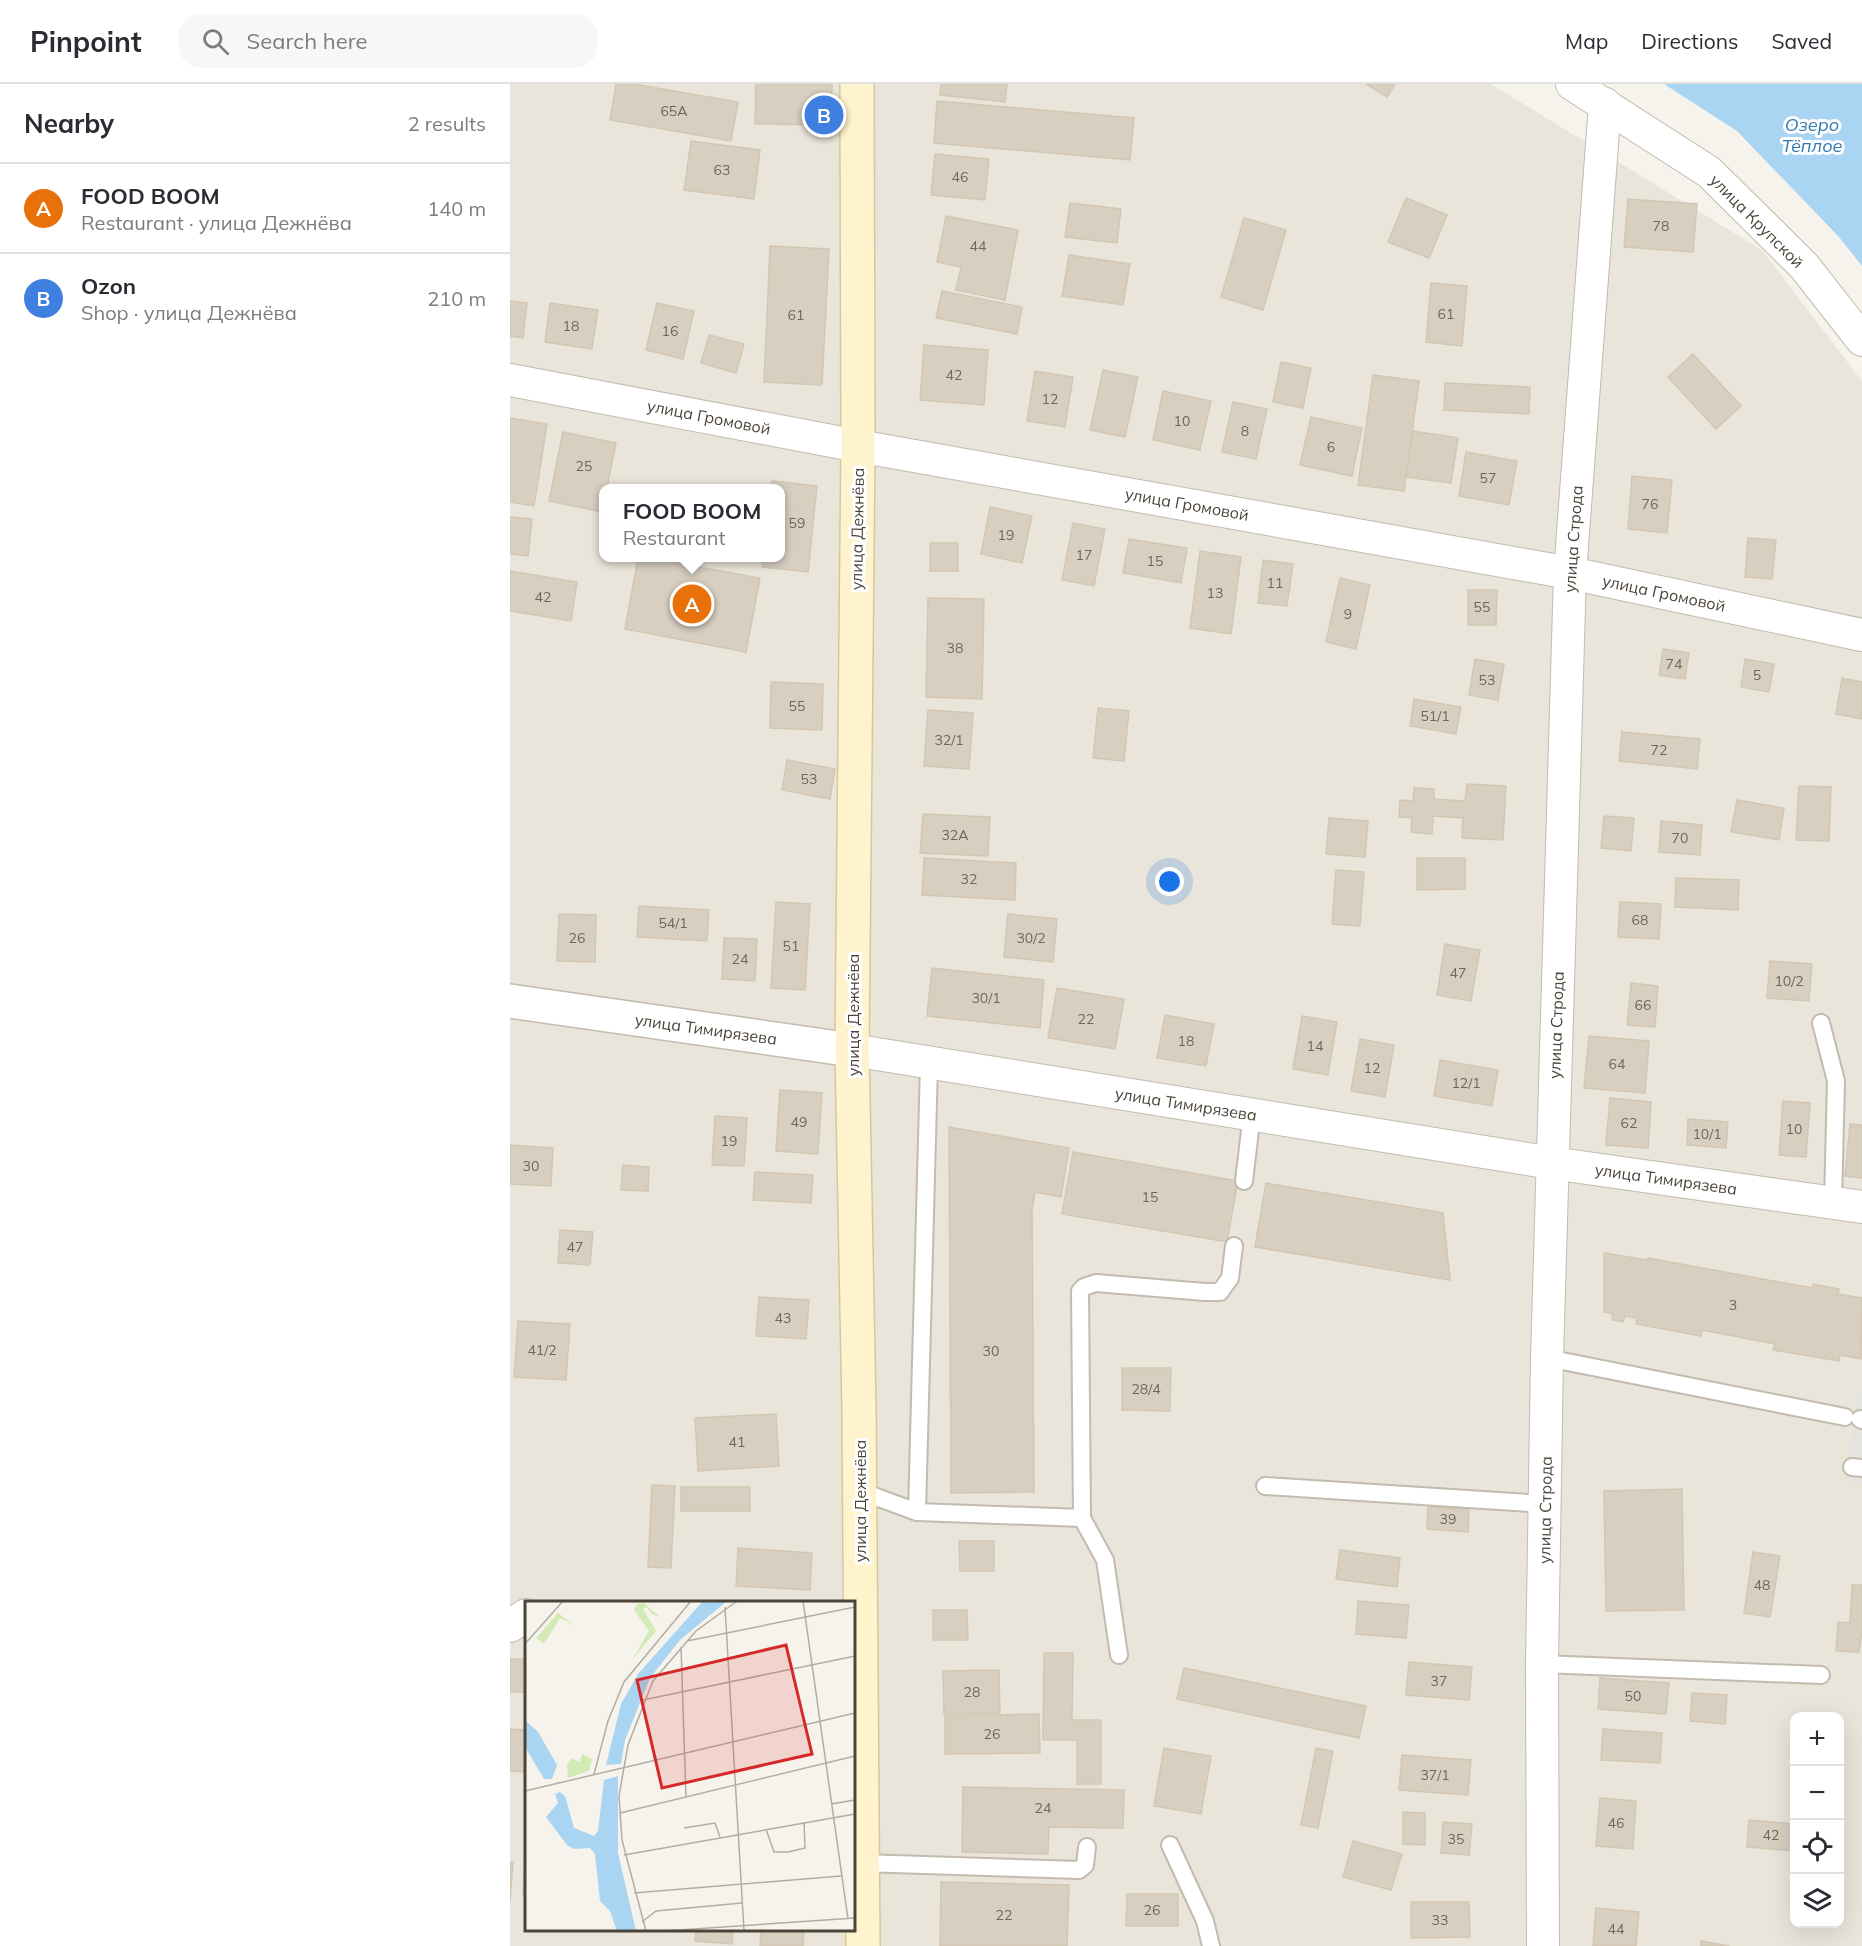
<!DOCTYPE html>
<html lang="en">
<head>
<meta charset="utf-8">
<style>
  :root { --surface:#fff; --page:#f7f7f7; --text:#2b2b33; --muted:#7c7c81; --line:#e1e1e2; --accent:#0b8043 }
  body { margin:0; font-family:Mulish,sans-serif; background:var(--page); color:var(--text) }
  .controls { position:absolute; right:18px; bottom:18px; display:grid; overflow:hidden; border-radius:12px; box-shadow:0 6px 24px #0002 }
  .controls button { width:54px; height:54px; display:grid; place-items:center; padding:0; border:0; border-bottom:2px solid var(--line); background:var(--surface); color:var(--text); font:30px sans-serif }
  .you { position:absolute; left:660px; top:798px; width:21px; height:21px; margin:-15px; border:4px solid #fff; border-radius:50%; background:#1a73e8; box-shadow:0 0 0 9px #1a73e833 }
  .badge { display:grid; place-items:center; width:39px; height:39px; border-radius:50%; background:var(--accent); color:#fff; font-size:20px; font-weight:700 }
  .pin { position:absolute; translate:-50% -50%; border:3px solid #fff; box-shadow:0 2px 6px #0006 }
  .popup { position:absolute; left:89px; top:400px; width:186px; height:78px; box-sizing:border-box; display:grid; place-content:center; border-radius:12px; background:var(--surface); filter:drop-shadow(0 2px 4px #0005); font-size:20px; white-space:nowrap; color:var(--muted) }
  .popup b { font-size:22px; color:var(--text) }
  .popup::after { content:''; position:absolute; left:50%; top:100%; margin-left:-12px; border:12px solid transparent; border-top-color:var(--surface) }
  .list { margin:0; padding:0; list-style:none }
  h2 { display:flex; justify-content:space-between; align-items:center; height:78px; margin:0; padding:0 24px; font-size:26px }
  h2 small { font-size:20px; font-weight:400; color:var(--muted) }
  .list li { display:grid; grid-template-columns:39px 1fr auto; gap:18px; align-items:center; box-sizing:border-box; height:90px; padding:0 24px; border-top:2px solid var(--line) }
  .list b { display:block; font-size:22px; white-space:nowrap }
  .list p { margin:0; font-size:20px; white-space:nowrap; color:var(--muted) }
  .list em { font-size:20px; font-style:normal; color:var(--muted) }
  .icon { flex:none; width:33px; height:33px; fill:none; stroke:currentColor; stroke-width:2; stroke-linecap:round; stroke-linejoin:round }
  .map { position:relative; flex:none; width:1352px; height:1862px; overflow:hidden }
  header { display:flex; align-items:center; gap:36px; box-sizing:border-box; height:84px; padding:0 30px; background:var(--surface); border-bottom:2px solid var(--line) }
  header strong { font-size:28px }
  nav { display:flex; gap:33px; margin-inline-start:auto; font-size:21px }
  .search { width:420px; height:54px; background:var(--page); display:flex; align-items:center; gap:15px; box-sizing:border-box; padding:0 21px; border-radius:24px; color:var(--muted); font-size:22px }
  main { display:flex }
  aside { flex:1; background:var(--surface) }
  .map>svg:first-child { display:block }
</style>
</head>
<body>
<header>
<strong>Pinpoint</strong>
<div class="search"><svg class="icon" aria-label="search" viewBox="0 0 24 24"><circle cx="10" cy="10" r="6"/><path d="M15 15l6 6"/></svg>Search here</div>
<nav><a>Map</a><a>Directions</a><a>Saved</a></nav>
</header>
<main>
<aside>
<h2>Nearby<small>2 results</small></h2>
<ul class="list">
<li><span class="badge" style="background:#e8710a">A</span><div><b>FOOD BOOM</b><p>Restaurant · улица Дежнёва</p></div><em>140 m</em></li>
<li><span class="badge" style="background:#3f7fe0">B</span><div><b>Ozon</b><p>Shop · улица Дежнёва</p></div><em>210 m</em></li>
</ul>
</aside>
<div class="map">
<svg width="1352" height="1862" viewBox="0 0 1352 1862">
  <rect width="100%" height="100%" fill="#f6f3ec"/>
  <!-- residential -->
  <path fill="#eae5da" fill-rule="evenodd" d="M0,0H981L1252,166L1352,297V1862H0ZM94,404H270V474H94ZM16,1518H344V1846H16ZM1284,1632H1330V1840H1284Z"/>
  <!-- parking -->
  <polygon fill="#e5e3e0" points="1349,1306 1352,1307 1352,1400 1335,1395"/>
  <!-- water -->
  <polygon fill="#a9d4f2" points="1154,0 1352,0 1352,182 1329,153 1227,47"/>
  <!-- building -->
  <g fill="#d8cfc1" stroke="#d3c7b4" stroke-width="1.5">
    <polygon points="106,0 124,0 228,18 221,57 100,36"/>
    <polygon points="246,0 322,0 321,41 245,40"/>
    <polygon points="431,0 497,0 495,18 430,11"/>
    <polygon points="856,0 885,0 877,13"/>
    <polygon points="427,17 624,34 620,76 424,59"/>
    <polygon points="181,57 250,66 244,115 174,106"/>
    <polygon points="425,70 479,75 475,116 421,111"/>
    <polygon points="896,114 937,131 919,174 878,158"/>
    <polygon points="1118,115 1187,120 1183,168 1114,163"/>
    <polygon points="560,119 611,125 607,159 555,153"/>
    <polygon points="436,132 508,146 495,216 446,206 451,183 427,178"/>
    <polygon points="734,134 776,146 753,226 711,213"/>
    <polygon points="260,162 319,165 312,301 254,298"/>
    <polygon points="559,171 620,180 613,221 552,212"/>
    <polygon points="921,199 957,202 952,262 916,258"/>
    <polygon points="432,207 512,223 507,250 426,234"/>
    <polygon points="0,217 17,219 13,254 0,252"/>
    <polygon points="40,219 88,226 82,265 35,258"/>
    <polygon points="147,219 184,227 173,275 136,266"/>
    <polygon points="199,251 234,260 226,289 191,279"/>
    <polygon points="414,261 478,266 474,321 410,316"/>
    <polygon points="1183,270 1231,322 1206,345 1158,293"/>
    <polygon points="771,278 801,284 793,324 763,318"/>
    <polygon points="593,286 628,293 615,353 580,346"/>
    <polygon points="525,287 563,293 555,343 517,337"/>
    <polygon points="863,291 909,297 894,407 848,401"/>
    <polygon points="935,299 1020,303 1019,330 934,326"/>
    <polygon points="653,307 701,317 690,366 643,356"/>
    <polygon points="723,318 757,325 746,375 712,368"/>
    <polygon points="801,333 852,344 842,392 790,381"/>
    <polygon points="0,334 37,340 24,422 0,418"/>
    <polygon points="903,347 948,354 941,399 896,393"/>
    <polygon points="53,348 106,359 97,404 94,404 92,428 39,417"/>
    <polygon points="956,368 1007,377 999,421 949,412"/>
    <polygon points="1122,392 1162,396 1157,449 1118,445"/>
    <polygon points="262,397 307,402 298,488 252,483 254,474 270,474 270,404 261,404"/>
    <polygon points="480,423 522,432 512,479 471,470"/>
    <polygon points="0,433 22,435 18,472 0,470"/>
    <polygon points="563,439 595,445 584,502 552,496"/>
    <polygon points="1238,454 1266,456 1262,495 1235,493"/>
    <polygon points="619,455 677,464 671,499 613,489"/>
    <rect x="420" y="459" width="28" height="28"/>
    <polygon points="690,467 731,473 721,550 680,544"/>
    <polygon points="128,474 139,474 250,494 236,568 115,545"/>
    <polygon points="753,476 783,480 777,522 748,519"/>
    <polygon points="0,487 67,498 61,537 0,527"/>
    <polygon points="830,494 860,501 846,565 816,558"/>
    <polygon points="958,506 987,506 986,541 958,541"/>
    <polygon points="418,514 474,515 472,615 416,613"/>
    <polygon points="1153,565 1179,569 1175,595 1149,591"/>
    <polygon points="965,575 994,580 988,616 959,611"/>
    <polygon points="1235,575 1264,580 1259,608 1231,603"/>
    <polygon points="1332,594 1352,598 1352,635 1326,630"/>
    <polygon points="261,598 313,600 312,646 260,644"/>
    <polygon points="904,615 951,623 946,650 900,642"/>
    <polygon points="588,624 619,627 614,677 583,674"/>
    <polygon points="418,626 463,629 459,685 414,682"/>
    <polygon points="1112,648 1190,655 1187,685 1109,677"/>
    <polygon points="277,676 325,685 320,715 272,706"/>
    <polygon points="957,700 996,702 993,756 952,754 953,734 923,732 922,750 901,748 902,734 889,733 890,716 903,717 904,704 924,705 924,715 955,717"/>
    <polygon points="1289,702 1321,703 1319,757 1286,756"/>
    <polygon points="1227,716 1274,724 1269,756 1221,748"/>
    <polygon points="413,730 480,733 478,772 410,769"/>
    <polygon points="1094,732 1124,734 1121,767 1091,764"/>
    <polygon points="819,734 858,737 855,773 816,770"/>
    <polygon points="1151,737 1192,741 1190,771 1149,768"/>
    <polygon points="414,774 506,779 505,816 412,811"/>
    <polygon points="907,774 955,774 955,805 907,806"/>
    <polygon points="826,786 854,788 850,842 822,840"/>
    <polygon points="1166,794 1229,796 1228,826 1165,823"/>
    <polygon points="266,818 300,820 295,906 261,904"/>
    <polygon points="1110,818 1151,820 1149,855 1108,853"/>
    <polygon points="129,822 199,826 197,857 127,853"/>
    <polygon points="49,830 86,831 85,878 47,877"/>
    <polygon points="498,830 547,835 543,878 494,873"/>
    <polygon points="214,854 247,855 245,897 212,895"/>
    <polygon points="935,860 970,866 961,917 927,911"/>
    <polygon points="1260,877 1302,880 1299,917 1257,914"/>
    <polygon points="422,884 534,896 530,944 417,932"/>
    <polygon points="1121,899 1148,902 1145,943 1117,941"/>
    <polygon points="547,904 614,915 605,965 538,954"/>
    <polygon points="655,931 704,940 696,982 647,974"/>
    <polygon points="792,932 827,938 818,991 783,985"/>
    <polygon points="1079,952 1139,957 1135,1009 1074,1004"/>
    <polygon points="850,955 884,961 875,1013 841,1007"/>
    <polygon points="930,976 988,986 982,1022 924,1012"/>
    <polygon points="270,1006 312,1009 308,1070 266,1067"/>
    <polygon points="1100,1014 1141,1018 1138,1064 1096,1061"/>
    <polygon points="1273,1017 1300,1019 1296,1073 1269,1071"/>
    <polygon points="205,1032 237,1034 234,1082 202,1081"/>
    <polygon points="1178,1035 1218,1038 1216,1064 1177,1061"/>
    <polygon points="1340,1040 1352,1041 1352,1094 1335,1092"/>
    <polygon points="439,1043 559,1064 551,1113 525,1108 522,1126 524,1408 441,1409"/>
    <polygon points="0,1061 43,1064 41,1102 0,1100"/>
    <polygon points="563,1068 728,1097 717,1158 552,1130"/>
    <polygon points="113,1081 139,1083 138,1107 111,1106"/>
    <polygon points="245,1088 303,1091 301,1119 243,1116"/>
    <polygon points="756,1099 933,1129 940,1196 745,1163"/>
    <polygon points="50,1146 83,1148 80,1181 48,1179"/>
    <polygon points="1094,1169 1137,1176 1138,1174 1302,1204 1303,1200 1329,1205 1328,1210 1352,1214 1351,1275 1330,1271 1329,1277 1263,1266 1265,1260 1192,1246 1191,1252 1126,1240 1127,1234 1115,1232 1113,1238 1102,1236 1103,1230 1094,1228"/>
    <polygon points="249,1213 299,1216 296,1255 246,1252"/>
    <polygon points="8,1237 60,1240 56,1296 4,1293"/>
    <polygon points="612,1284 661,1284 660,1327 612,1326"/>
    <polygon points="266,1330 269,1382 188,1387 185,1334"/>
    <polygon points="142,1401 165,1402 161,1484 138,1483"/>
    <rect x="171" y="1403" width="69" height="24"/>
    <polygon points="1172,1405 1174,1526 1096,1527 1094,1407"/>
    <polygon points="918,1423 959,1425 958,1448 917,1445"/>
    <polygon points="449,1457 484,1457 484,1487 450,1487"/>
    <polygon points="228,1464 302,1469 300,1506 226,1502"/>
    <polygon points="830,1466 890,1474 887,1503 826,1495"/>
    <polygon points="1243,1468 1270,1472 1260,1533 1234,1529"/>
    <polygon points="1342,1501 1352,1501 1352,1548 1349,1568 1326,1567 1328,1538 1340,1539"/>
    <polygon points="848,1517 899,1521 896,1554 846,1550"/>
    <polygon points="423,1526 457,1526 458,1556 423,1556"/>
    <polygon points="534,1569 563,1569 562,1636 591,1636 591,1700 567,1700 567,1656 533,1656"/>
    <rect x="0" y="1575" width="16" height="33"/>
    <polygon points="899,1578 962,1583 959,1616 896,1611"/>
    <polygon points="674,1584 856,1622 849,1654 667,1615"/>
    <polygon points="489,1586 490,1629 434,1630 433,1587"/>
    <polygon points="1090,1594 1159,1599 1156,1630 1088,1625"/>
    <polygon points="1182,1609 1217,1611 1215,1640 1180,1637"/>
    <polygon points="529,1630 530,1669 435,1670 435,1632"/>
    <polygon points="0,1645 16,1646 16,1688 0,1687"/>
    <polygon points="1093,1645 1152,1649 1150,1679 1091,1676"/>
    <polygon points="654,1664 701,1672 691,1730 644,1722"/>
    <polygon points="806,1664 823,1667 808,1744 791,1741"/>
    <polygon points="892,1671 961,1676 958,1711 889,1706"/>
    <polygon points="453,1703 614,1706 613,1744 539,1743 538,1770 452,1768"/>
    <polygon points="1090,1714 1126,1717 1123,1765 1086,1762"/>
    <polygon points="893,1728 915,1729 915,1761 893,1760"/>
    <polygon points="1239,1736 1284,1740 1284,1767 1237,1763"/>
    <polygon points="933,1738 962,1740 959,1771 931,1769"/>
    <polygon points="16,1749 16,1812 13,1811"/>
    <polygon points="843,1757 892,1770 881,1806 833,1793"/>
    <polygon points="0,1778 3,1778 0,1818"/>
    <polygon points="431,1798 559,1801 557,1862 430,1862"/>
    <polygon points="617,1810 668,1810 668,1842 616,1842"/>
    <polygon points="901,1818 959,1818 960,1853 901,1854"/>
    <polygon points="1086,1824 1129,1828 1126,1862 1083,1862"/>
    <polygon points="186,1846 223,1846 222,1860 185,1857"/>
    <polygon points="251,1846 294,1846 293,1862 250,1862"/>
    <polygon points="1191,1857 1220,1862 1191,1862"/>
  </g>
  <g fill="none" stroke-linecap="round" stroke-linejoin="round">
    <defs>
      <g id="service">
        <polyline points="1311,939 1326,997 1323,1118"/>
        <polyline points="734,1097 742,1030"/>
        <polyline points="1037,1274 1335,1333"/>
        <polyline points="1350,1335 1352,1336"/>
        <polyline points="1342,1383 1352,1384"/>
        <polyline points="755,1402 1035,1420"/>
        <polyline points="350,1407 407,1428 572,1434 570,1207 574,1203 586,1199 695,1208 710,1208 720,1194 724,1162"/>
        <polyline points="407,1428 419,980"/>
        <polyline points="572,1434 595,1476 609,1571"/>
        <polyline points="1032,1580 1311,1591"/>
        <polyline points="660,1761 695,1837 701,1862"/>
        <polyline points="352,1779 569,1786 575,1781 577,1763"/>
      </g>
      <g id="minor">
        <polyline points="1062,0 1199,88 1294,182 1352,256"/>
        <polyline points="0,296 348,362 1060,489 1352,551"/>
        <polyline points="342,966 1042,1079 1352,1123"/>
        <polyline points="0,1542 16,1531"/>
        <polyline points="1033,1862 1032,1580 1037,1274 1060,489 1095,20"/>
      </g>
      <polyline id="tertiary" points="0,917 342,966"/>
      <polyline id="secondary" points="347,0 348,362 342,966 349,1325 353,1862"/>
    </defs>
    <!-- service casing -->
    <use href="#service" stroke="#c2bbae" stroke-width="20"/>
    <!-- minor casing -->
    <use href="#minor" stroke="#c2bbae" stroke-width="34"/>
    <!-- tertiary casing -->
    <use href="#tertiary" stroke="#c2bbae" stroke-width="36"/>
    <!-- secondary casing -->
    <use href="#secondary" stroke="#d6c79b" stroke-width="36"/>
    <!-- service -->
    <use href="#service" stroke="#fff" stroke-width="16"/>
    <!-- minor -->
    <use href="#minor" stroke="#fff" stroke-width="32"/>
    <!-- tertiary -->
    <use href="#tertiary" stroke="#fff" stroke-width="33"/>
    <!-- secondary -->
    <use href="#secondary" stroke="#fff3cd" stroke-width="33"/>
  </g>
  <g text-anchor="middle" stroke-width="6" stroke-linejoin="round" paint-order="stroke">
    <!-- number labels -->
    <g font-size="14" fill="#6e675b">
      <text x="164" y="32">65А</text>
      <text x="212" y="91">63</text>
      <text x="450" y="98">46</text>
      <text x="1151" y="147">78</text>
      <text x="468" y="167">44</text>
      <text x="936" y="235">61</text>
      <text x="286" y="236">61</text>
      <text x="61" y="247">18</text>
      <text x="160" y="252">16</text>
      <text x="444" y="296">42</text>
      <text x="540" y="320">12</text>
      <text x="672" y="342">10</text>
      <text x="735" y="352">8</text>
      <text x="821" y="368">6</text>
      <text x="74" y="387">25</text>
      <text x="978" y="399">57</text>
      <text x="1140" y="425">76</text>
      <text x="287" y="444">59</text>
      <text x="496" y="456">19</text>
      <text x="574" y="476">17</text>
      <text x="645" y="482">15</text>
      <text x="765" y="504">11</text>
      <text x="705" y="514">13</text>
      <text x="33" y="518">42</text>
      <text x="972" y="528">55</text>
      <text x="838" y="535">9</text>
      <text x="445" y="569">38</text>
      <text x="1164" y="585">74</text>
      <text x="1247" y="596">5</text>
      <text x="977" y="601">53</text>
      <text x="287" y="627">55</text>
      <text x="925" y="637">51/1</text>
      <text x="439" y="661">32/1</text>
      <text x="1149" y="671">72</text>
      <text x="299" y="700">53</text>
      <text x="445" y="756">32А</text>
      <text x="1170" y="759">70</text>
      <text x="459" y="800">32</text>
      <text x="1130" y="841">68</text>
      <text x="163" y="844">54/1</text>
      <text x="67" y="859">26</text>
      <text x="521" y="859">30/2</text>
      <text x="281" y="867">51</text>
      <text x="230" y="880">24</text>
      <text x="948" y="894">47</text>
      <text x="1279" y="902">10/2</text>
      <text x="476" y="919">30/1</text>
      <text x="1133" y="926">66</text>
      <text x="576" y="940">22</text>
      <text x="676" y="962">18</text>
      <text x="805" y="967">14</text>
      <text x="1107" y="985">64</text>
      <text x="862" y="989">12</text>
      <text x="956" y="1004">12/1</text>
      <text x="289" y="1043">49</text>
      <text x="1119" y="1044">62</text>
      <text x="1284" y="1050">10</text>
      <text x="1197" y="1055">10/1</text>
      <text x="219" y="1062">19</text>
      <text x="21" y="1087">30</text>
      <text x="640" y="1118">15</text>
      <text x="65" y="1168">47</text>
      <text x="1223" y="1226">3</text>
      <text x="273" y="1239">43</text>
      <text x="32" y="1271">41/2</text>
      <text x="481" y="1272">30</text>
      <text x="636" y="1310">28/4</text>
      <text x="227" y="1363">41</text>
      <text x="938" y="1440">39</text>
      <text x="1252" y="1506">48</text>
      <text x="929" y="1602">37</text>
      <text x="462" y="1613">28</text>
      <text x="1123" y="1617">50</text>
      <text x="482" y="1655">26</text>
      <text x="925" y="1696">37/1</text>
      <text x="533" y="1729">24</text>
      <text x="1106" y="1744">46</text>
      <text x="1261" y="1756">42</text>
      <text x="946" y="1760">35</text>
      <text x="642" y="1831">26</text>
      <text x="494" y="1836">22</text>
      <text x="930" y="1841">33</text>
      <text x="1106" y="1850">44</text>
    </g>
    <!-- street labels -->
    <g font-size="16" fill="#4b4439" stroke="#fff">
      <text transform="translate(1247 137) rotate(45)" y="6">улица Крупской</text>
      <text transform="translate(199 333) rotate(11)" y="6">улица Громовой</text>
      <text transform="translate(677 420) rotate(10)" y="6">улица Громовой</text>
      <text transform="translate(347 445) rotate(-89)" y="6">улица Дежнёва</text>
      <text transform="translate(1063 455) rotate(-86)" y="6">улица Строда</text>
      <text transform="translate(1154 509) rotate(12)" y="6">улица Громовой</text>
      <text transform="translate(343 931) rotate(-90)" y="6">улица Дежнёва</text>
      <text transform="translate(1046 941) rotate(-88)" y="6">улица Строда</text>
      <text transform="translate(196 945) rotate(8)" y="6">улица Тимирязева</text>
      <text transform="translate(676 1020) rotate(9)" y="6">улица Тимирязева</text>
      <text transform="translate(1156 1095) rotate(8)" y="6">улица Тимирязева</text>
      <text transform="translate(350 1417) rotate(-90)" y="6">улица Дежнёва</text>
      <text transform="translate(1035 1426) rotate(-89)" y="6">улица Строда</text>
    </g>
    <!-- water labels -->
    <g font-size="18" font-style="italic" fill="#2e7ab2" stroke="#fff">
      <text x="1302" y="47">Озеро<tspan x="1302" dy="21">Тёплое</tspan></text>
    </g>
  </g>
  <!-- overview -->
  <g transform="translate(15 1517)">
    <rect width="330" height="330" fill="#f6f3ec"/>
    <path d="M119,2L135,16L127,13L122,6L118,8L131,30L107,59L124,30L109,9L112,3ZM33,12L49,24L35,17L19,43L11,37ZM57,153L67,158L64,170L43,177L42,164L47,157L55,161Z" fill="#d2eab5"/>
    <path d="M178,0H202L155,39L125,77L100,139L96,163L81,164L96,103L113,73ZM0,119L13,131L32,164L27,178H19L0,146ZM93,175V252L111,330H92L85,310L75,300L70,253L65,247L49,248L42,244L21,216L33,202L30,193L35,191L40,195L49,227L69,235L73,230L79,179Z" fill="#a9d4f2"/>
    <path fill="none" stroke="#b2ada4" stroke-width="1.5" d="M278,0L323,318M200,6L219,330M162,40L330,6M0,43L38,0M156,46L161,196M118,99L330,55M69,173L83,120L99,81L166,0M0,190L330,112M306,203L330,199V193M95,212L330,155M159,227L190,222L195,236M241,228L249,251H263L280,247L279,221M99,254L330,213M109,292L316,275M117,321L131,310L217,302M121,330L97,239L94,195L103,144L128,80L171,30L212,0M139,330L330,317"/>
    <path fill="#d62828" fill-opacity="0.15" stroke="#d62828" stroke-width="3" d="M261,44L287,153L137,187L112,79Z"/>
    <rect width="330" height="330" fill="none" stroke="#4b4439" stroke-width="3"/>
  </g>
</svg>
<div class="controls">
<button>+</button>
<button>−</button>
<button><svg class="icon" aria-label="locate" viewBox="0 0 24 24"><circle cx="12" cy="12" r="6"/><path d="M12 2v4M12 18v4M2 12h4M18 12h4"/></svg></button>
<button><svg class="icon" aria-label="layers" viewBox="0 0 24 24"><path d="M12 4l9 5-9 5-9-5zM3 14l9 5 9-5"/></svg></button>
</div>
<div class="you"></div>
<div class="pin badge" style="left:182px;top:520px;background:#e8710a">A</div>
<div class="popup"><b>FOOD BOOM</b>Restaurant</div>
<div class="pin badge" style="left:314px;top:31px;background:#3f7fe0">B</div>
</div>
</main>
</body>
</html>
